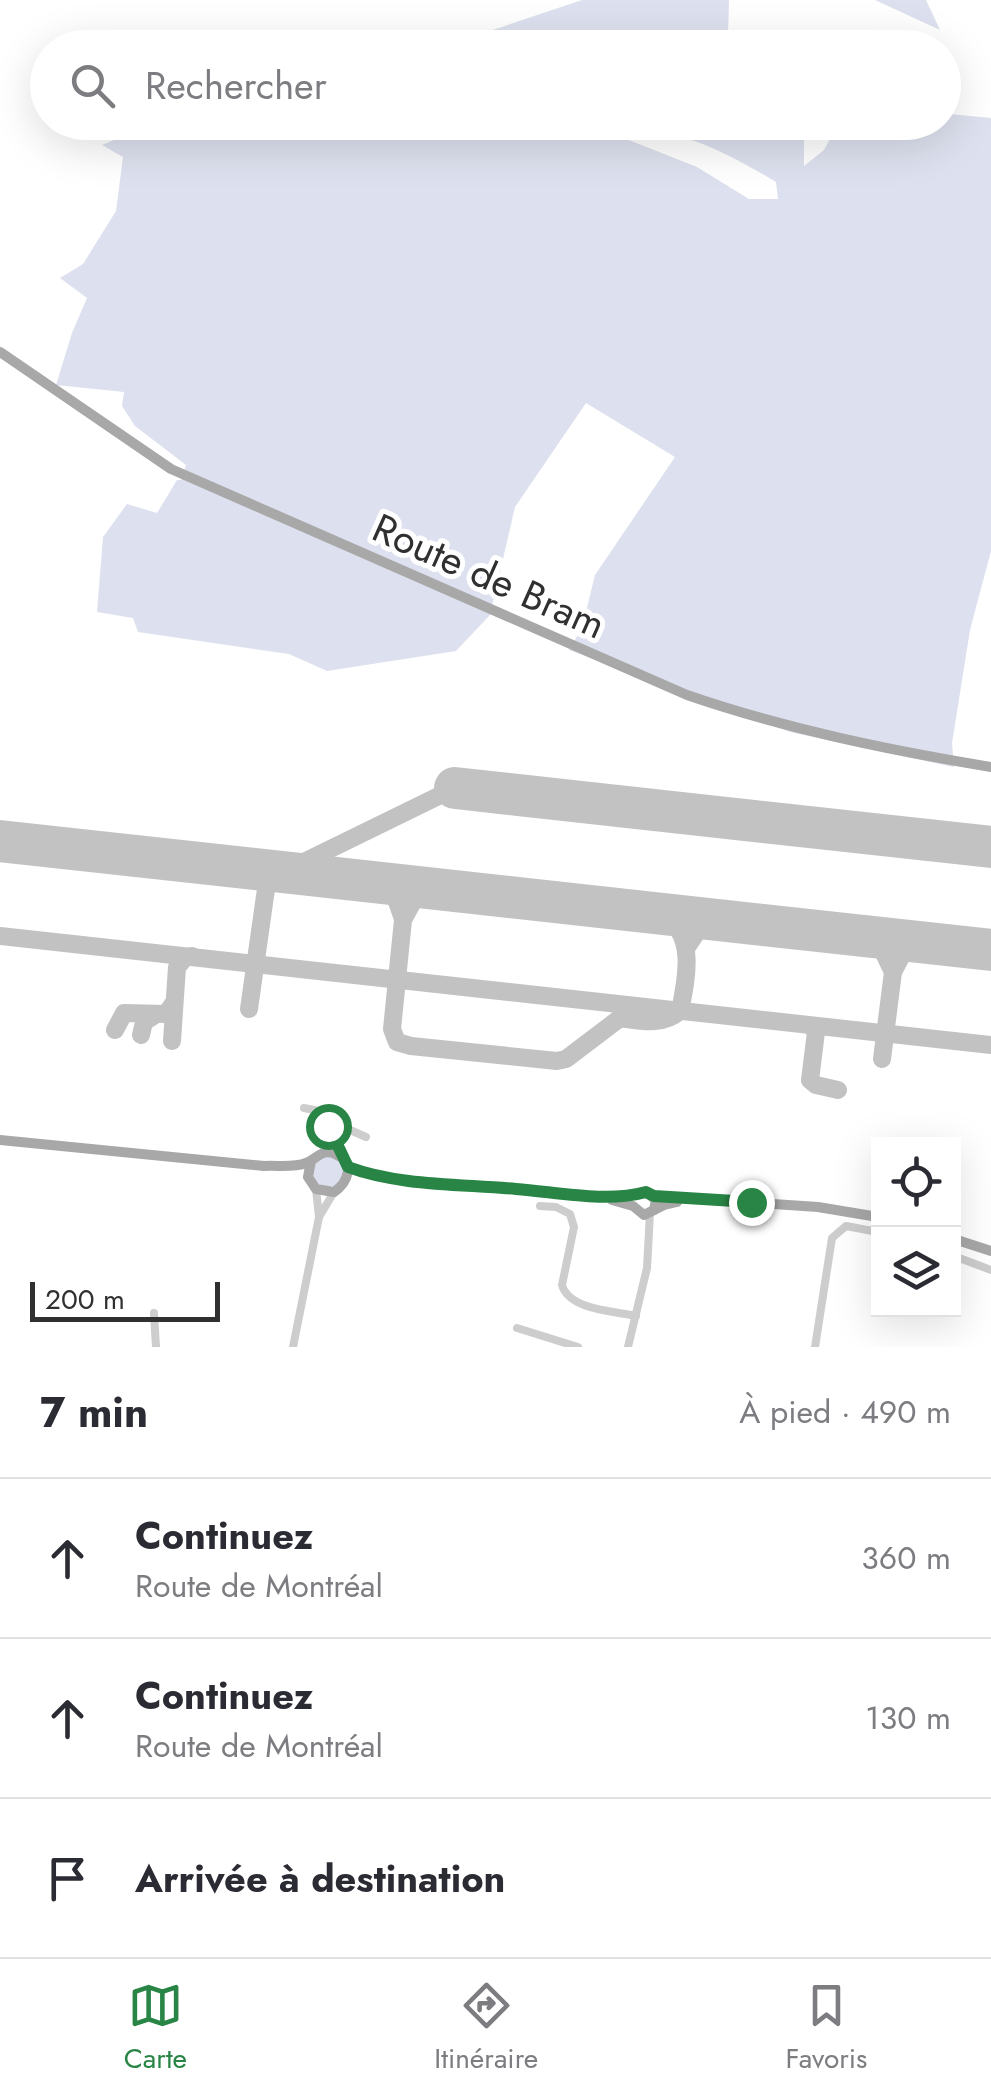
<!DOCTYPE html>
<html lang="fr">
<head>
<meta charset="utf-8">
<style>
  :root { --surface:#fff; --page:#f7f7f7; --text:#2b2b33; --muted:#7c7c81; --line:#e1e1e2; --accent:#288545 }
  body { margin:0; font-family:Jost,sans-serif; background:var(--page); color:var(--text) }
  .controls { position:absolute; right:30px; bottom:30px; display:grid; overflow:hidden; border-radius:0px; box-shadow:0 10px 40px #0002 }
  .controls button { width:90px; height:90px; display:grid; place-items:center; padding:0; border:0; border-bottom:2px solid var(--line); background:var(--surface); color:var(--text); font:50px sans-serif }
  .scale { position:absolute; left:30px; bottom:25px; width:190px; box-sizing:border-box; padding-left:10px; border:5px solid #303030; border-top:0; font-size:28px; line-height:35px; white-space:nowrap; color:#303030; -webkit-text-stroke:8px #fff; paint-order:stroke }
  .stop { position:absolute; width:30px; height:30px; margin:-22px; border:8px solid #288545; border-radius:50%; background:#fff }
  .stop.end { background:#288545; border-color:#fff; box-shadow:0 2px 10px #0008 }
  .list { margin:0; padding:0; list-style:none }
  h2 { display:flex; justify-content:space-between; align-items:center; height:130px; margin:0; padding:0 40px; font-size:42px }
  h2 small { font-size:32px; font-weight:400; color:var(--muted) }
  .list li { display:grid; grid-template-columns:65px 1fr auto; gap:30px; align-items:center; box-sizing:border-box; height:160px; padding:0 40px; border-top:2px solid var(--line) }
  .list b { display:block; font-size:38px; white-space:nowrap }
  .list p { margin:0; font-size:32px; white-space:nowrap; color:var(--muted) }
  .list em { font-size:32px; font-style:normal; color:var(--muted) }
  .icon { flex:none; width:55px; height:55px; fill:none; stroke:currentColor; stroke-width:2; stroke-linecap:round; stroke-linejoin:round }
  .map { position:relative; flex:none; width:991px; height:1347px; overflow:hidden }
  .search { position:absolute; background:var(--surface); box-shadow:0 10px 40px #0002; left:30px; right:30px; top:30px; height:110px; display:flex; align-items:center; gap:25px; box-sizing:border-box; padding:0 35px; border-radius:55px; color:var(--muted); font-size:38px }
  .sheet { height:610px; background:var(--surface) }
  nav { display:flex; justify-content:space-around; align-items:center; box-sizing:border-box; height:140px; border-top:2px solid var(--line); background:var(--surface); font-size:28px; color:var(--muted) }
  nav a { display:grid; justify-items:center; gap:5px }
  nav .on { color:var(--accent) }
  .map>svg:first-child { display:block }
</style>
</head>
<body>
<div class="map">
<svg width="991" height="1347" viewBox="0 0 991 1347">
  <rect width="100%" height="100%" fill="#fff"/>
  <!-- green -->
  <g fill="#dde0ee" fill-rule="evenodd">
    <polygon points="582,0 729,0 728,35 786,47 442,47"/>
    <polygon points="875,0 926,0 940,30"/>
    <path d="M944,101L949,106V114L991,118V551L970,630L952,743L954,767L790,732L569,650L582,628L595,575L675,457L586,403L515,507L490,615L456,651L327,671L289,654L138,632L133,618L97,612L103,537L127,504L157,513L177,480H181L186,465L135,426L122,406L124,392L56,385L72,333L87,298L60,278L83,264L116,211L123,157L102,145L154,123H804V166L824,150L836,128L834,123L944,122ZM623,124C682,131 725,151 776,182L778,199H749L697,167L616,135Z"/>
    <circle cx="328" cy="1172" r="15"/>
  </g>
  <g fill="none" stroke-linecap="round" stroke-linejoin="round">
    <!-- taxiway -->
    <g stroke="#c2c2c2" stroke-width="18">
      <polyline points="374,882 395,896 403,919"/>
      <path d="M437,889L416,896L403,920L392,1029L397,1042L411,1046L557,1061L566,1059L620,1018C642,1021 662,1026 680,1011C687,977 697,930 659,913"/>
      <polyline points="859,935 880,945 893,972"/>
      <polyline points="0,936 991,1045"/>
      <polyline points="687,947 699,929 720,920"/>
      <polyline points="249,1009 266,889 271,878 455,788"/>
      <polyline points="811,1026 816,1032 810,1080 816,1085 838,1090"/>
      <polyline points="115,1030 124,1013 166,1014 173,1004"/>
      <polyline points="141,1035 144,1022 155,1015"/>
      <polyline points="172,1041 177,967 185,958 192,956"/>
      <polyline points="882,1059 893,972 903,953 928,943"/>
    </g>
    <!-- runway -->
    <g stroke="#c2c2c2" stroke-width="42">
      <polyline points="455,788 991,847"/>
      <polyline points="0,841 991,950"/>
    </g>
    <!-- minor -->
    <g stroke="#cdcdcd" stroke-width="8">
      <polyline points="304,1108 324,1112 330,1120"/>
      <circle cx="335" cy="1124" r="6"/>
      <polyline points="341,1126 366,1137"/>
      <polyline points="337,1131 342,1158"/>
      <polyline points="316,1189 319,1217"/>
      <path d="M540,1206L556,1207L570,1214L574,1227L562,1285C569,1310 614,1311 636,1316"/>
      <polyline points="954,1256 991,1270"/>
      <polyline points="154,1313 156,1347"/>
      <polyline points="517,1328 578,1347"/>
      <polyline points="293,1347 319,1217 334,1192"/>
      <polyline points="628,1347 647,1268 650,1213"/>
      <polyline points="815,1347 832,1238 846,1226 878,1232"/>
    </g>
    <!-- major -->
    <g stroke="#a8a8a8" stroke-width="10">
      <path d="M0,352L171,469L687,695C786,729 888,750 991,767"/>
      <path d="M0,1140L264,1166C277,1165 293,1168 306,1163C317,1159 322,1148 335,1154C356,1162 348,1183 334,1192L316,1189L308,1177L311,1161"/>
      <path d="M348,1167C397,1185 456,1184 508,1188C552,1192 604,1203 646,1192L656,1200L654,1210"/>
      <polyline points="654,1196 818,1207 878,1217"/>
      <polyline points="612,1200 633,1206 644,1215 664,1205 677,1202"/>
      <polyline points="954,1239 991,1251"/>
    </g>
  </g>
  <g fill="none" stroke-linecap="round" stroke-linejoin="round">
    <!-- route -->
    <path stroke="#288545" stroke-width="12" d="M328,1126L337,1130L338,1146L348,1167C399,1186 461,1184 516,1189C557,1192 606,1203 646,1192L654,1196L751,1202"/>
  </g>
  <g text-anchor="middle" stroke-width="10" stroke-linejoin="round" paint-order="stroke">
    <!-- street labels -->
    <g font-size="40" fill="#303030" stroke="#fff">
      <text transform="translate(489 576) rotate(24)" y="14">Route de Bram</text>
    </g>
  </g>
</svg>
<div class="controls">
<button><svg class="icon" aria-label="locate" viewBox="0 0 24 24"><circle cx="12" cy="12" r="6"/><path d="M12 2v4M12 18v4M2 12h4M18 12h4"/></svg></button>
<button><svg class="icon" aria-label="layers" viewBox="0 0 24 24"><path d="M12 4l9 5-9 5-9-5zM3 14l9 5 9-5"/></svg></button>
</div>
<div class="scale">200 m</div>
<div class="stop" style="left:328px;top:1126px"></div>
<div class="stop end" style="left:751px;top:1202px"></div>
<div class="search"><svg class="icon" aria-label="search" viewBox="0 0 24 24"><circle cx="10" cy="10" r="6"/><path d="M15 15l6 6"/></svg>Rechercher</div>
</div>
<section class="sheet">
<h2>7 min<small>À pied · 490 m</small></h2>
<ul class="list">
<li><svg class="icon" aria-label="ahead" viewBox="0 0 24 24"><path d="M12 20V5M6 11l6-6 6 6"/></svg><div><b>Continuez</b><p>Route de Montréal</p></div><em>360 m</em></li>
<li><svg class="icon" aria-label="ahead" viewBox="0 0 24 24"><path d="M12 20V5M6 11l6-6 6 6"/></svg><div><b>Continuez</b><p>Route de Montréal</p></div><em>130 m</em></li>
<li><svg class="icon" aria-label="arrive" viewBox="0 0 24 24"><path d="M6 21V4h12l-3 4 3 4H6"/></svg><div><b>Arrivée à destination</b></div></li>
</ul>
</section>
<nav>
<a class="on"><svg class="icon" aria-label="map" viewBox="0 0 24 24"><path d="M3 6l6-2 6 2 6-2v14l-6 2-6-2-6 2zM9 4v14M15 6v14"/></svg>Carte</a>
<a><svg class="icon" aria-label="directions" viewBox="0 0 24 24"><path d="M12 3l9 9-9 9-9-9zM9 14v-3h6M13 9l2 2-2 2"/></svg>Itinéraire</a>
<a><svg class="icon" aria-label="saved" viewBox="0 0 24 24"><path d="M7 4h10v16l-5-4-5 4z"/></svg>Favoris</a>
</nav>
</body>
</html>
